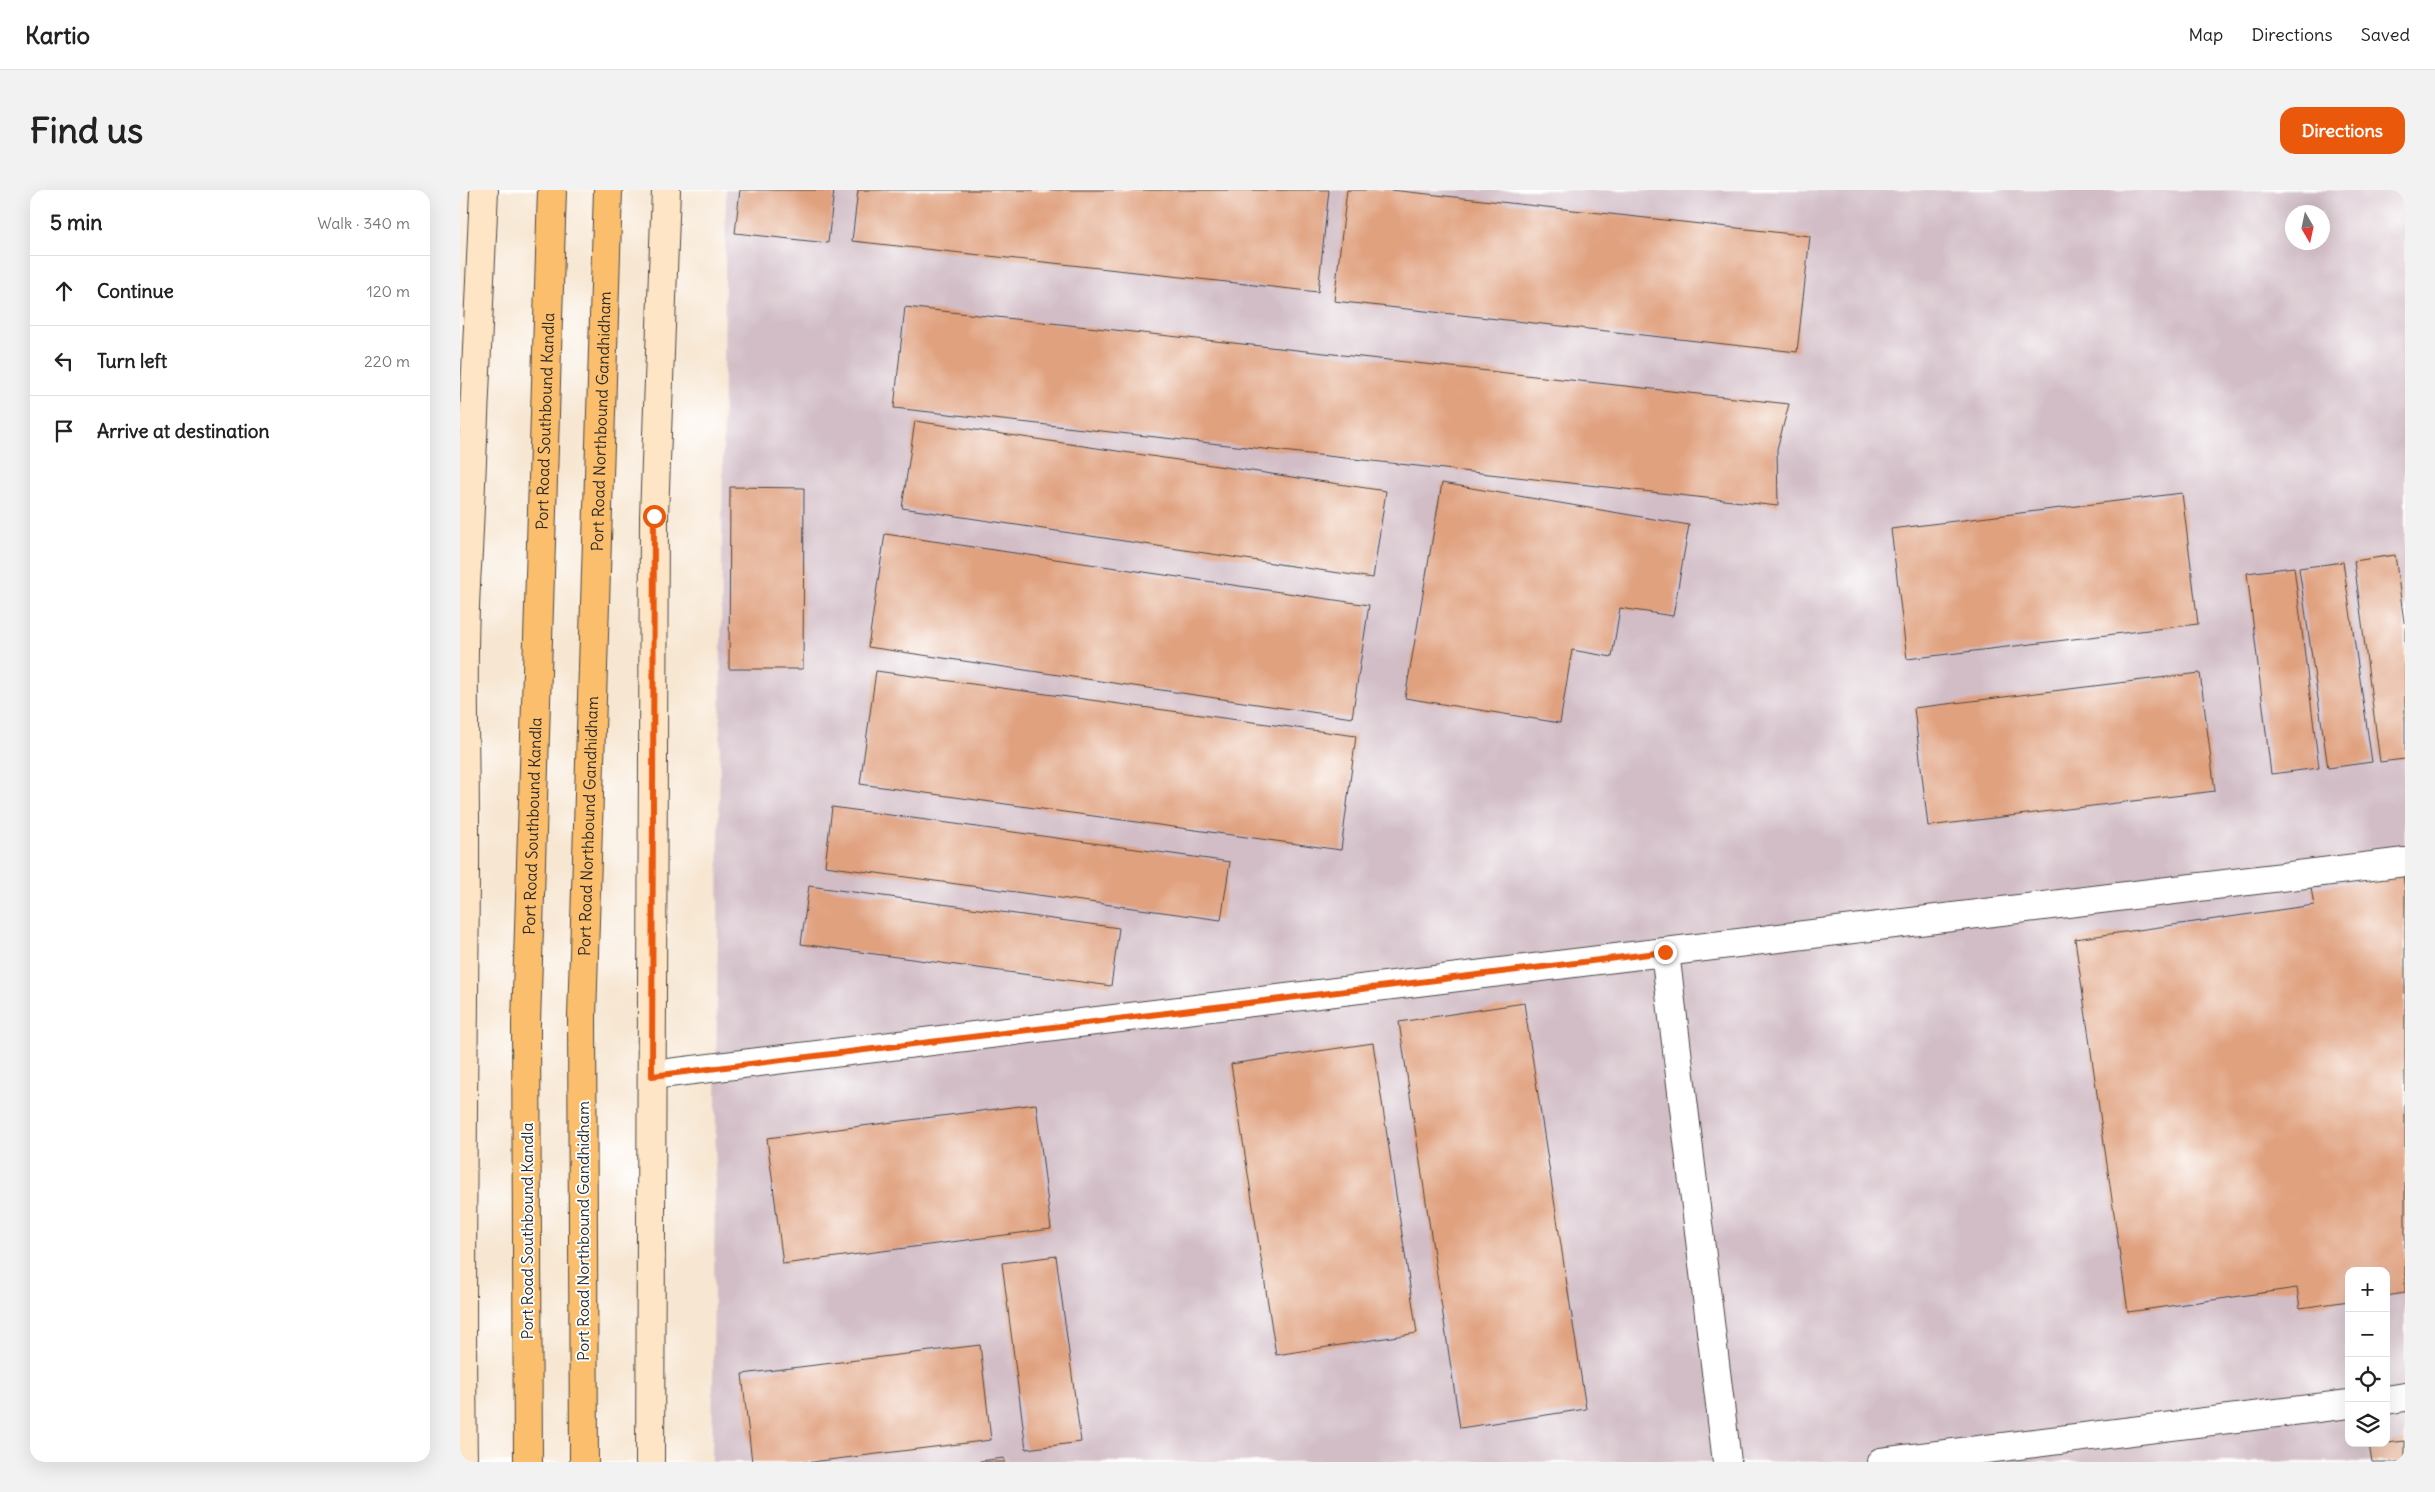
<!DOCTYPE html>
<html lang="en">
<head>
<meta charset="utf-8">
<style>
  :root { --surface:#fff; --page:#f2f2f2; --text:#222; --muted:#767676; --line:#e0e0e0; --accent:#ea580c }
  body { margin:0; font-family:Delius,sans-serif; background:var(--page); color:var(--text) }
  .controls { position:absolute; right:15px; bottom:15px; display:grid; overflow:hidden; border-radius:10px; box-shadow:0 5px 20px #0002 }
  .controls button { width:45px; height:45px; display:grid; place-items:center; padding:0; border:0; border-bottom:1px solid var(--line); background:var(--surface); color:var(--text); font:25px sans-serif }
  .compass { position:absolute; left:1825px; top:15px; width:45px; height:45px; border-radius:50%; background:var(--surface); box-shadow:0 5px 20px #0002; rotate:171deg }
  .stop { position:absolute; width:15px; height:15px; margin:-11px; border:4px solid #ea580c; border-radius:50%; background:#fff }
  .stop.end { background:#ea580c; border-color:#fff; box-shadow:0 1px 5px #0008 }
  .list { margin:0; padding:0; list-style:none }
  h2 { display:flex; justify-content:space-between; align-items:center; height:65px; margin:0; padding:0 20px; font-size:21px }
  h2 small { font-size:16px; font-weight:400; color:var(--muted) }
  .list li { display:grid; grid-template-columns:32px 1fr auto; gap:15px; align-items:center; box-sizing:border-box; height:70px; padding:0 20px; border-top:1px solid var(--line) }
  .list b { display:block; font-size:19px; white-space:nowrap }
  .list em { font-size:16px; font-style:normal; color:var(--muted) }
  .icon { flex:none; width:28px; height:28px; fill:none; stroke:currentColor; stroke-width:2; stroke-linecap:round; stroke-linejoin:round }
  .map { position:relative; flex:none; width:1945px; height:1272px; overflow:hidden; border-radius:15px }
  header { display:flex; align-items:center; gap:30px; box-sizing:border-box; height:70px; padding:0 25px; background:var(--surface); border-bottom:1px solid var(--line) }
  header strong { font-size:24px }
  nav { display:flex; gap:28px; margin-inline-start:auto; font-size:18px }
  .intro { display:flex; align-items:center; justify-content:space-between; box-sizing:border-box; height:120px; padding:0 30px }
  h1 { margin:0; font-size:35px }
  .button { padding:12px 22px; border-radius:15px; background:var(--accent); color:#fff; font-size:18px; font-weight:700 }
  main { display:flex; gap:30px; padding:0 30px }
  aside { flex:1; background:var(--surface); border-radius:15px; box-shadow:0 5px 20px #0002 }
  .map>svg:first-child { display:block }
</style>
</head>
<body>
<header>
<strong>Kartio</strong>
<nav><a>Map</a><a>Directions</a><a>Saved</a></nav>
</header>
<div class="intro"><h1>Find us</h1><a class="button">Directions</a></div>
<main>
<aside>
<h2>5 min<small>Walk · 340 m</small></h2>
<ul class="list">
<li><svg class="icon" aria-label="ahead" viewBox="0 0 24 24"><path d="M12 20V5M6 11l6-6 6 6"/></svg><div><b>Continue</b></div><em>120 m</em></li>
<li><svg class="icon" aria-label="left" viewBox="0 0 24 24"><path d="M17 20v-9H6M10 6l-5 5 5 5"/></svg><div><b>Turn left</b></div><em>220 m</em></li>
<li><svg class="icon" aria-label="arrive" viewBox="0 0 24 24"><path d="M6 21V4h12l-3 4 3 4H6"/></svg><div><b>Arrive at destination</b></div></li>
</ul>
</aside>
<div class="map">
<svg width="1945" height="1272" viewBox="0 0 1945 1272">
  <rect width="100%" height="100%" fill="#fff"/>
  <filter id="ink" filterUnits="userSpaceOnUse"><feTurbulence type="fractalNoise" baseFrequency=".02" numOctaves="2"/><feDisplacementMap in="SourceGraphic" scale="10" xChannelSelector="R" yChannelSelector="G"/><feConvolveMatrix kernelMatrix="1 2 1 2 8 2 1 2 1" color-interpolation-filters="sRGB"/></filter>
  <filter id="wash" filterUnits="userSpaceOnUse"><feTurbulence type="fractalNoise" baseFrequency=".0096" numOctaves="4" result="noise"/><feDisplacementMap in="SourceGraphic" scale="20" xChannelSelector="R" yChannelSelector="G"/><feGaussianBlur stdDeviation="1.12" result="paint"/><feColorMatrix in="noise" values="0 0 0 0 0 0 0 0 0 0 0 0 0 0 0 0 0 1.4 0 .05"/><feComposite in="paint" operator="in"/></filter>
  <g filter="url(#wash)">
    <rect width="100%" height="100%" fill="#f7e6d1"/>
    <!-- industrial -->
    <path fill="#d2bdc6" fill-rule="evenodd" d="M266,0H1945V1272H252ZM1832,22H1862V52H1832ZM1889,1081H1926V1253H1889Z"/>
    <g id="blocks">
      <!-- building -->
      <g fill="#e0a17f">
        <polygon points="280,0 374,0 368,53 275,43"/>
        <polygon points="398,0 869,0 858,102 392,51"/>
        <polygon points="887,0 931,0 1350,46 1337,162 874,111"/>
        <polygon points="445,117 1329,214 1317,259 1318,316 434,218"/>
        <polygon points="455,231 926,301 913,388 442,318"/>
        <polygon points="982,293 1229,335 1213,426 1160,418 1152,467 1112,460 1100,533 945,508"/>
        <polygon points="270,297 344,298 343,479 269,479"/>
        <polygon points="1722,303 1738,434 1447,469 1431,339"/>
        <polygon points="425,344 909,415 892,528 408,457"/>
        <polygon points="1935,365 1945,439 1945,569 1920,572 1894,371"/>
        <polygon points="1883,372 1912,572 1868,578 1839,378"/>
        <polygon points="1834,377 1859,578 1811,584 1787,383"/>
        <polygon points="416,481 896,546 881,660 400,594"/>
        <polygon points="1740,483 1755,601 1468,636 1454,518"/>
        <polygon points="372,617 770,672 761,730 365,676"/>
        <polygon points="1943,685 1945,701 1945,1103 1926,1106 1926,1081 1889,1081 1889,1111 1840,1118 1837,1098 1668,1122 1615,749 1854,715 1851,698"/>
        <polygon points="349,696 659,738 651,796 341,754"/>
        <polygon points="1064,813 1126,1219 1000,1238 939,832"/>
        <polygon points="913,853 957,1143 816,1165 771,874"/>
        <polygon points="576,914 591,1039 323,1074 307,948"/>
        <polygon points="596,1066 621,1252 566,1259 542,1073"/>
        <polygon points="520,1155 531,1250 352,1272 292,1272 282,1184"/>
        <polygon points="1945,1251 1945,1272 1912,1272 1909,1255"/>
        <polygon points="544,1268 545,1272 520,1272 520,1271"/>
      </g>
    </g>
  </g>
  <g filter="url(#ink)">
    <use href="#blocks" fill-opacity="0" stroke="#4a4744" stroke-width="1"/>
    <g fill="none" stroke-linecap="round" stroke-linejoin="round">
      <defs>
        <g id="street">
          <polyline points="1205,762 1267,1272"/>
          <polyline points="192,885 1945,672"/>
          <polyline points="1926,1210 1945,1207"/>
          <polyline points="1421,1272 1889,1214"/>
        </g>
        <g id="secondary">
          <path d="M3,1272C0,1074 4,876 5,677C6,572 0,467 8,362L24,0"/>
          <polyline points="190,1272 194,326 206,0"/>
        </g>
        <g id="highway">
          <path id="s1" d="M68,1272L66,834L92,0"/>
          <path id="s2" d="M124,1272L122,827L148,0"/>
        </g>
      </defs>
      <!-- street casing -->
      <use href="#street" stroke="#4a4744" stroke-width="30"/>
      <!-- secondary casing -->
      <use href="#secondary" stroke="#4a4744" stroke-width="30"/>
      <!-- highway casing -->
      <use href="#highway" stroke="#4a4744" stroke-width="30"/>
      <!-- street -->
      <use href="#street" stroke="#fff" stroke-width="28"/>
      <!-- secondary -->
      <use href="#secondary" stroke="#fde5c5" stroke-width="28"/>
      <!-- highway -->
      <use href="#highway" stroke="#fabe6d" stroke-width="28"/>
    </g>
  </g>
  <g fill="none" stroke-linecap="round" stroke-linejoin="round" filter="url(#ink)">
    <!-- route -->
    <polyline stroke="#ea580c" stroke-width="6" points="194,326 192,886 1205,762"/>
  </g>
  <g text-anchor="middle" stroke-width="4" stroke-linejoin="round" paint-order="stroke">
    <!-- street labels -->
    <g font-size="16" fill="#2b2b2b" stroke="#fff">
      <text dy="6" stroke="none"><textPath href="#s1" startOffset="1041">Port Road Southbound Kandla</textPath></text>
      <text dy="6" stroke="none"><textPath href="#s2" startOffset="1041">Port Road Northbound Gandhidham</textPath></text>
      <text dy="6" stroke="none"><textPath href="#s1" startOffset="636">Port Road Southbound Kandla</textPath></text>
      <text dy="6" stroke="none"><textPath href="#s2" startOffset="636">Port Road Northbound Gandhidham</textPath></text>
      <text transform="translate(67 1041) rotate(-90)" y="6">Port Road Southbound Kandla</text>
      <text transform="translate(123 1041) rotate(-90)" y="6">Port Road Northbound Gandhidham</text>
    </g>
  </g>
</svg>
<div class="controls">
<button>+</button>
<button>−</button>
<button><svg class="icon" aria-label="locate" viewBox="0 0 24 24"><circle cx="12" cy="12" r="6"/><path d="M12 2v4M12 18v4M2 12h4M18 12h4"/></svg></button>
<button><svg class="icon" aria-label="layers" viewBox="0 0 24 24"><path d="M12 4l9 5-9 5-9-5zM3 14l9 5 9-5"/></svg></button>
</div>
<svg class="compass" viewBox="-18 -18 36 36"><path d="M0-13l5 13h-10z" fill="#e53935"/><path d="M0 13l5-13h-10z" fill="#767676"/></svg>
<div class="stop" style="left:194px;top:326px"></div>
<div class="stop end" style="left:1205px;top:762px"></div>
</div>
</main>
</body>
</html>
